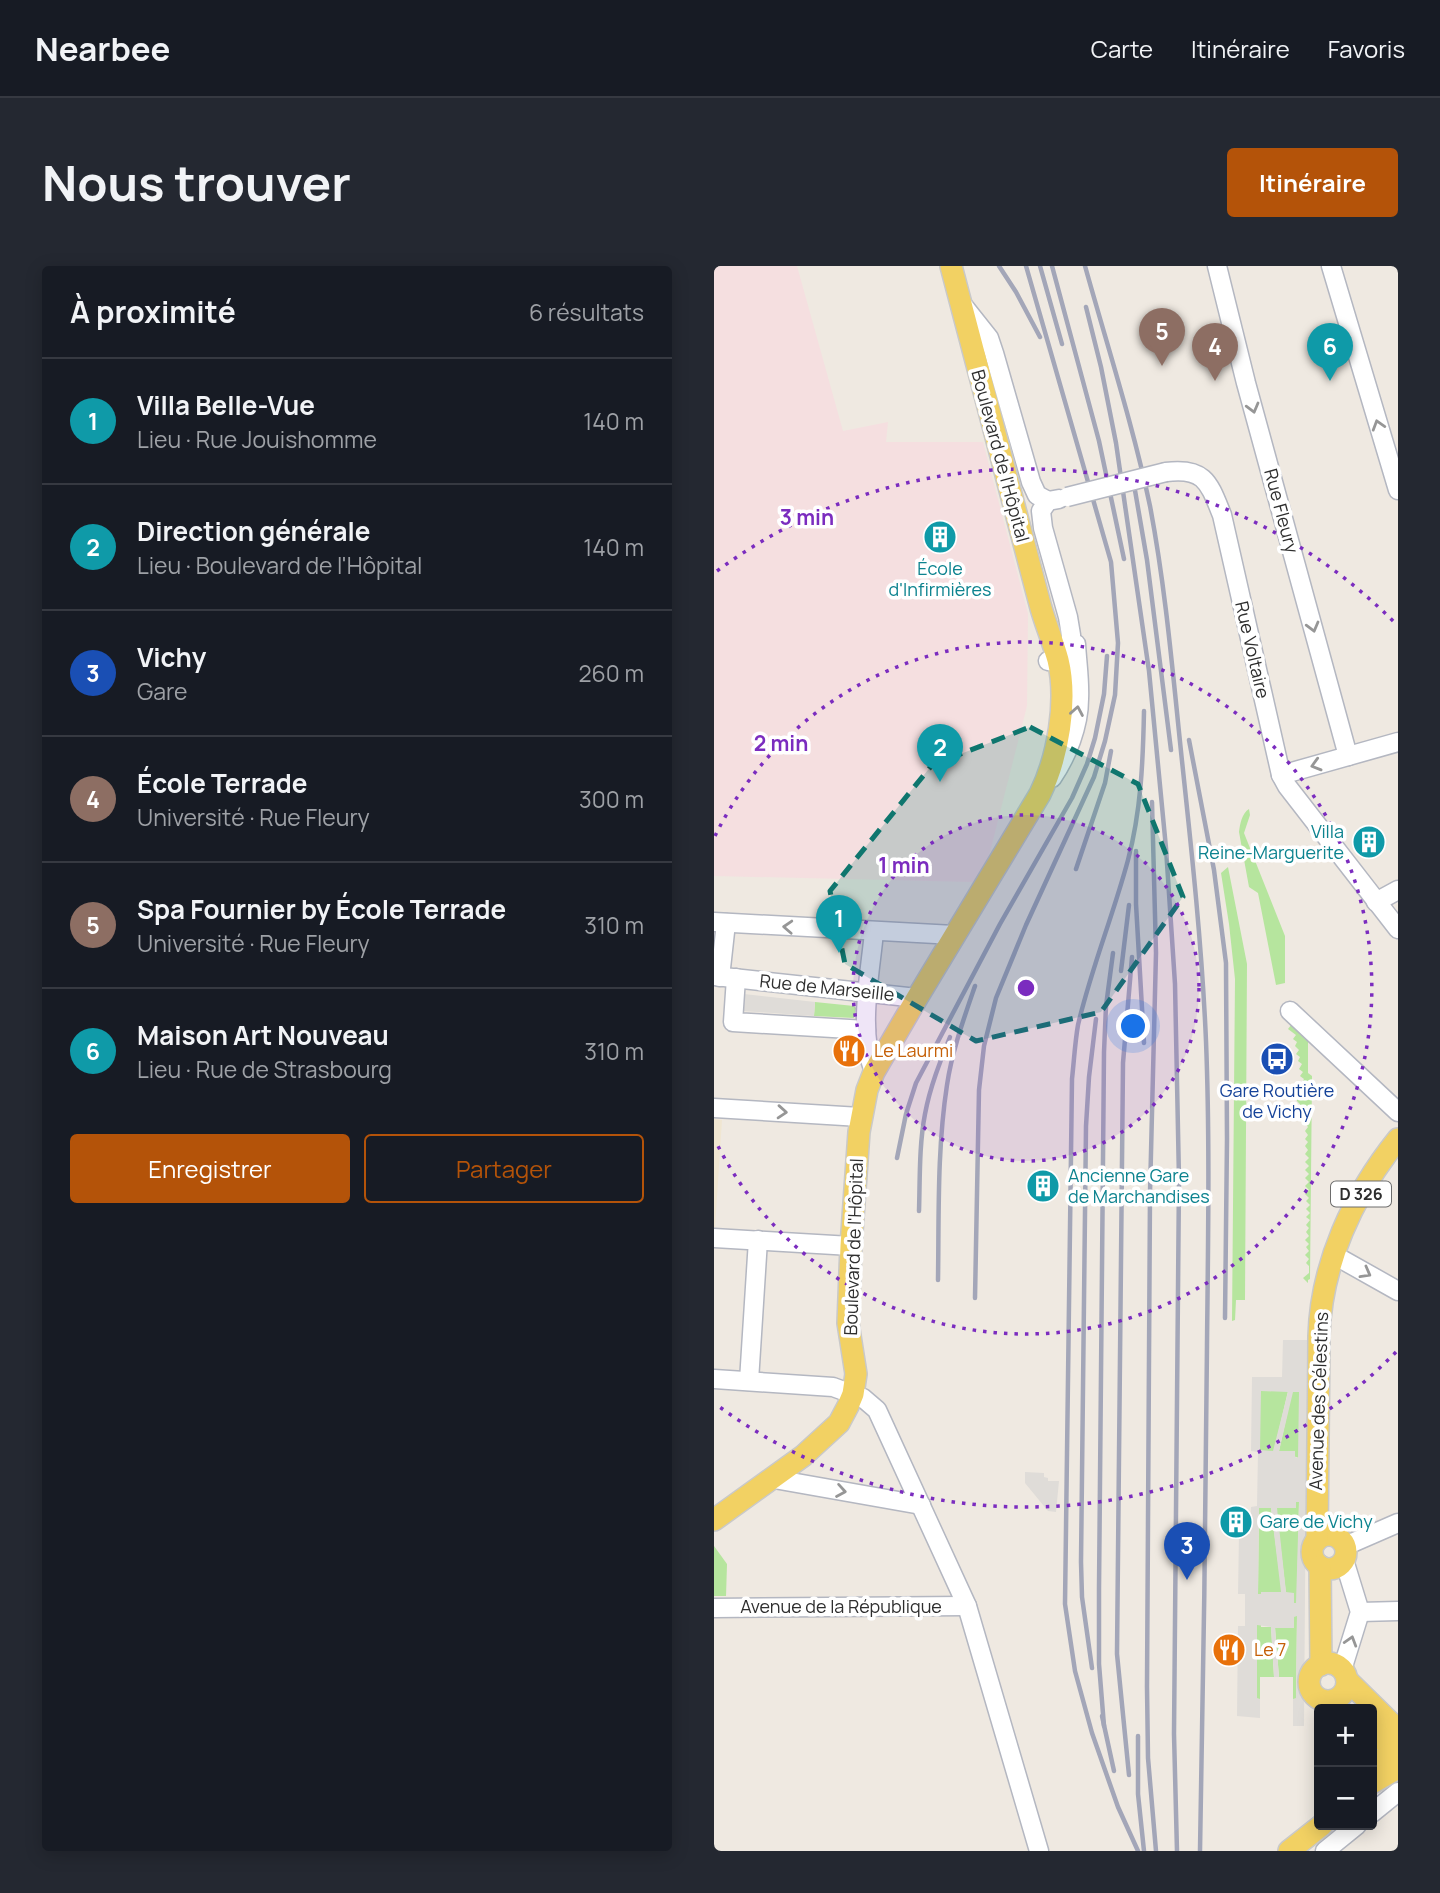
<!DOCTYPE html>
<html lang="fr">
<head>
<meta charset="utf-8">
<style>
  :root { --surface:#171b24; --page:#242831; --text:#f1f3f6; --muted:#9ea1a6; --line:#363941; --accent:#b45309 }
  body { margin:0; font-family:Manrope,sans-serif; background:var(--page); color:var(--text) }
  .controls { position:absolute; right:21px; bottom:21px; display:grid; overflow:hidden; border-radius:7px; box-shadow:0 4px 18px #0003 }
  .controls button { width:63px; height:63px; display:grid; place-items:center; padding:0; border:0; border-bottom:2px solid var(--line); background:var(--surface); color:var(--text); font:35px sans-serif }
  .you { position:absolute; left:420px; top:761px; width:24px; height:24px; margin:-18px; border:5px solid #fff; border-radius:50%; background:#1a73e8; box-shadow:0 0 0 10px #1a73e833 }
  .badge { display:grid; place-items:center; width:46px; height:46px; border-radius:50%; background:var(--accent); color:#fff; font-size:23px; font-weight:700 }
  .pin { position:absolute; translate:-50% -58px; filter:drop-shadow(0 2px 4px #0008) }
  .pin::after { content:''; position:absolute; top:37px; width:24px; height:21px; background:inherit; clip-path:polygon(0 0,100% 0,50% 100%) }
  .list { margin:0; padding:0; list-style:none }
  h2 { display:flex; justify-content:space-between; align-items:center; height:91px; margin:0; padding:0 28px; font-size:30px }
  h2 small { font-size:23px; font-weight:400; color:var(--muted) }
  .list li { display:grid; grid-template-columns:46px 1fr auto; gap:21px; align-items:center; box-sizing:border-box; height:126px; padding:0 28px; border-top:2px solid var(--line) }
  .list b { display:block; font-size:26px; white-space:nowrap }
  .list p { margin:0; font-size:23px; white-space:nowrap; color:var(--muted) }
  .list em { font-size:23px; font-style:normal; color:var(--muted) }
  .actions { display:flex; gap:14px; padding:21px 28px }
  .actions a { flex:1; padding:16px 0; border:2px solid var(--accent); border-radius:7px; text-align:center; font-size:24px; color:var(--accent) }
  .actions .main { background:var(--accent); color:#fff }
  .map { position:relative; flex:none; width:684px; height:1585px; overflow:hidden; border-radius:7px }
  header { display:flex; align-items:center; gap:42px; box-sizing:border-box; height:98px; padding:0 35px; background:var(--surface); border-bottom:2px solid var(--line) }
  header strong { font-size:33px }
  nav { display:flex; gap:38px; margin-inline-start:auto; font-size:24px }
  .intro { display:flex; align-items:center; justify-content:space-between; box-sizing:border-box; height:168px; padding:0 42px }
  h1 { margin:0; font-size:49px }
  .button { padding:18px 32px; border-radius:7px; background:var(--accent); color:#fff; font-size:24px; font-weight:700 }
  main { display:flex; gap:42px; padding:0 42px }
  aside { flex:1; background:var(--surface); border-radius:7px; box-shadow:0 4px 18px #0003 }
  .map>svg:first-child { display:block }
</style>
</head>
<body>
<header>
<strong>Nearbee</strong>
<nav><a>Carte</a><a>Itinéraire</a><a>Favoris</a></nav>
</header>
<div class="intro"><h1>Nous trouver</h1><a class="button">Itinéraire</a></div>
<main>
<aside>
<h2>À proximité<small>6 résultats</small></h2>
<ul class="list">
<li><span class="badge" style="background:#0f9aa8">1</span><div><b>Villa Belle-Vue</b><p>Lieu · Rue Jouishomme</p></div><em>140 m</em></li>
<li><span class="badge" style="background:#0f9aa8">2</span><div><b>Direction générale</b><p>Lieu · Boulevard de l'Hôpital</p></div><em>140 m</em></li>
<li><span class="badge" style="background:#1a4fb4">3</span><div><b>Vichy</b><p>Gare</p></div><em>260 m</em></li>
<li><span class="badge" style="background:#8d6e63">4</span><div><b>École Terrade</b><p>Université · Rue Fleury</p></div><em>300 m</em></li>
<li><span class="badge" style="background:#8d6e63">5</span><div><b>Spa Fournier by École Terrade</b><p>Université · Rue Fleury</p></div><em>310 m</em></li>
<li><span class="badge" style="background:#0f9aa8">6</span><div><b>Maison Art Nouveau</b><p>Lieu · Rue de Strasbourg</p></div><em>310 m</em></li>
</ul>
<div class="actions"><a class="main">Enregistrer</a><a>Partager</a></div>
</aside>
<div class="map">
<svg width="684" height="1585" viewBox="0 0 684 1585">
  <rect width="100%" height="100%" fill="#efe9e1"/>
  <!-- education -->
  <polygon fill="#f0e6d1" points="0,853 8,854 1,961 0,961"/>
  <!-- medical -->
  <polygon fill="#f5dfe0" points="0,0 83,0 129,165 174,156 172,176 269,176 314,348 313,440 274,594 259,616 0,610"/>
  <!-- green -->
  <g fill="#b6e59e">
    <path d="M535,543L536,549L530,567L571,670V717L562,719L544,627L535,621L525,566C526,558 528,547 535,543Z"/>
    <polygon points="514,601 533,698 531,1034 522,1034 521,1054 518,1055 521,713 515,658 507,607"/>
    <polygon points="101,736 140,740 142,742 140,752 100,750"/>
    <polygon points="578,758 594,771 594,807 598,810 596,1013 594,1014 594,1017 589,1012 595,1007 595,1000 592,997 595,993 591,989 595,985 592,981 595,978 591,974 595,970 592,966 595,962 592,959 596,954 592,951 596,947 592,943 596,939 592,935 595,932 591,928 595,924 591,920 595,916 591,912 595,908 591,904 595,900 591,896 595,892 591,888 594,884 591,880 594,876 591,873 594,869 591,865 594,861 591,857 594,854 591,850 594,847 583,835 582,827 590,833 593,829 588,825 591,821 587,818 590,813 586,810 589,806 585,803 588,798 584,795 586,791 582,788 585,784 581,780 583,776 579,773 582,769 574,763"/>
    <polygon points="546,1125 574,1125 560,1185 546,1185"/>
    <polygon points="578,1126 585,1126 585,1192 565,1185"/>
    <polygon points="582,1236 585,1236 583,1337 580,1337 572,1327 562,1242 581,1242"/>
    <polygon points="545,1242 557,1242 568,1327 548,1326 547,1328 544,1328"/>
    <polygon points="0,1280 13,1298 12,1330 0,1330"/>
    <polygon points="580,1350 583,1350 582,1433 579,1433 579,1411 565,1411 561,1361 580,1361"/>
    <polygon points="543,1359 547,1359 547,1361 557,1361 560,1411 546,1411 546,1433 543,1433"/>
  </g>
  <!-- plaza -->
  <g fill="#dfdcd8" fill-rule="evenodd">
    <polygon points="30,728 101,736 100,750 29,745"/>
    <path d="M569,1074H593L590,1460H579V1433L582,1432L583,1350L580,1351V1362H561L565,1411H560L557,1361L543,1359V1432L546,1433V1452L523,1450L524,1360H531V1328H524L525,1268H536L537,1241L543,1240L544,1186L537,1185L538,1111H568ZM547,1125L574,1126L559,1185L546,1184ZM579,1126H585L584,1192L581,1191V1185H565ZM582,1236H585L582,1337H580V1327L572,1326L563,1242H582ZM545,1242H557L567,1326H547V1328H544Z"/>
    <polygon points="311,1206 330,1207 330,1211 334,1212 334,1215 345,1215 342,1246 334,1245 311,1217"/>
  </g>
  <g fill="none" stroke-linecap="round" stroke-linejoin="round">
    <defs>
      <g id="minor">
        <polyline points="503,0 532,117 634,490"/>
        <polyline points="617,0 684,224"/>
        <polyline points="248,38 275,72 280,87 317,216 323,229 334,235"/>
        <path d="M452,206C491,201 495,217 508,249L567,509L573,520L684,663"/>
        <polyline points="334,395 344,396 356,392 357,369 354,351 329,262 327,245 334,235 345,233"/>
        <polyline points="567,509 684,476"/>
        <path d="M338,512C353,490 365,460 365,433C366,415 363,396 362,378"/>
        <polyline points="662,636 684,624"/>
        <polyline points="0,656 240,669"/>
        <path d="M160,666C156,709 144,765 160,806"/>
        <polyline points="0,710 203,732"/>
        <polyline points="6,711 12,657"/>
        <polyline points="22,712 19,756 152,764"/>
        <polyline points="576,745 684,846"/>
        <polyline points="0,842 146,851"/>
        <polyline points="0,972 137,980"/>
        <polyline points="620,989 684,1025"/>
        <polyline points="0,1113 119,1121 149,1132 163,1144 253,1340 325,1585"/>
        <polyline points="35,1115 44,974"/>
        <polyline points="60,1213 207,1239"/>
        <polyline points="631,1280 684,1257"/>
        <polyline points="0,1342 253,1340"/>
        <polyline points="646,1346 684,1345"/>
        <polyline points="628,1404 646,1346 630,1294"/>
        <polyline points="658,1547 684,1526"/>
        <polyline points="611,1585 643,1559"/>
      </g>
      <g id="major">
        <path d="M0,1254L89,1190L125,1157L134,1140L139,1128L142,1108L134,1057L137,980L145,866L153,824L160,806L203,732L326,528C344,491 354,435 344,394C339,376 332,359 327,342L237,0"/>
        <circle cx="615" cy="1286" r="17"/>
        <path d="M603,1274L605,1070C607,998 639,929 684,873"/>
        <polyline points="606,1300 607,1399"/>
        <circle cx="614" cy="1416" r="19"/>
        <polyline points="633,1414 684,1464"/>
        <polyline points="658,1463 681,1486"/>
        <polyline points="658,1499 681,1486"/>
        <polyline points="658,1517 684,1502"/>
        <polyline points="575,1585 608,1559"/>
      </g>
    </defs>
    <!-- minor casing -->
    <use href="#minor" stroke="#b4b7c1" stroke-width="21"/>
    <!-- major casing -->
    <use href="#major" stroke="#c9c9c9" stroke-width="24"/>
    <!-- minor -->
    <use href="#minor" stroke="#fff" stroke-width="18"/>
    <!-- major -->
    <use href="#major" stroke="#f2d163" stroke-width="21"/>
    <!-- rail -->
    <g stroke="#a3a6b8" stroke-width="4.5">
      <polyline points="285,0 302,26 326,71"/>
      <polyline points="326,0 348,78"/>
      <polyline points="338,0 385,175 410,293"/>
      <path d="M371,0C393,79 419,159 436,240C452,324 459,410 468,495C478,588 488,681 492,775C496,876 494,978 493,1079C492,1248 489,1416 486,1585"/>
      <polyline points="372,41 387,101 402,177 435,405 452,582 461,718 465,913 460,1468 463,1585"/>
      <polyline points="418,207 433,294 457,484"/>
      <polyline points="475,474 500,604 512,697 513,873 511,1052"/>
      <polyline points="438,536 442,687 436,927 433,1421 434,1492 442,1585"/>
      <polyline points="422,585 422,638 430,777"/>
      <polyline points="362,603 391,517 397,485"/>
      <polyline points="407,705 415,639"/>
      <polyline points="183,892 192,848 202,817 286,658 358,532 373,498 381,472 390,428 393,390"/>
      <path d="M205,945C206,913 205,879 211,848C216,821 226,796 236,771"/>
      <path d="M224,1014C225,949 223,884 233,819C238,785 250,752 261,720"/>
      <polyline points="261,1032 265,824 270,780 282,732 312,659 380,511 391,475 401,429 404,377 397,296 312,0"/>
      <polyline points="378,1402 368,1331 367,1296 372,860 375,811 382,753"/>
      <polyline points="388,1450 400,1505"/>
      <polyline points="390,1460 385,1398 385,1323 390,786 392,740 399,687"/>
      <polyline points="424,1470 424,1528 430,1585"/>
      <polyline points="415,1509 403,1388 409,797 418,691"/>
      <path d="M424,1585L404,1541L378,1467L361,1405L351,1338L358,813C360,795 361,776 364,759C377,703 399,650 414,594C427,545 429,496 430,445"/>
    </g>
    <defs>
      <polyline id="minor-bridge" points="353,231 452,206"/>
    </defs>
    <!-- minor-bridge casing -->
    <use href="#minor-bridge" stroke="#b4b7c1" stroke-width="21" stroke-linecap="butt"/>
    <!-- minor-bridge -->
    <use href="#minor-bridge" stroke="#fff" stroke-width="18"/>
  </g>
  <!-- one-way arrows -->
  <defs><path id="oneway-chevron" d="M-2-3.5L2.5 0L-2 3.5" fill="none" stroke-width="1.6" stroke-linecap="round" stroke-linejoin="round" transform="scale(1.75)"/></defs>
  <g stroke="#969696">
    <use href="#oneway-chevron" transform="translate(539 142) rotate(75)"/>
    <use href="#oneway-chevron" transform="translate(664 159) rotate(-107)"/>
    <use href="#oneway-chevron" transform="translate(599 361) rotate(75)"/>
    <use href="#oneway-chevron" transform="translate(363 445) rotate(-80)"/>
    <use href="#oneway-chevron" transform="translate(602 499) rotate(164)"/>
    <use href="#oneway-chevron" transform="translate(74 661) rotate(-177)"/>
    <use href="#oneway-chevron" transform="translate(68 846) rotate(4)"/>
    <use href="#oneway-chevron" transform="translate(652 1007) rotate(29)"/>
    <use href="#oneway-chevron" transform="translate(127 1225) rotate(10)"/>
    <use href="#oneway-chevron" transform="translate(637 1375) rotate(-73)"/>
  </g>
  <!-- marked area -->
  <path fill="#0f766e" fill-opacity="0.2" stroke="#0f766e" stroke-width="5" stroke-dasharray="14 9" stroke-linejoin="round" d="M316,461L424,518L469,631L387,746L262,775L131,698L116,625L218,499Z"/>
  <!-- distance rings -->
  <circle cx="312" cy="722" r="173" fill="#7b2cbf" fill-opacity=".12"/>
  <g fill="none" stroke="#7b2cbf" stroke-width="3.5" stroke-dasharray="3.5 7">
    <circle cx="312" cy="722" r="173"/>
    <path d="M1 570A346 346 0 1 1 1 874"/>
    <path d="M682 1086A519 519 0 0 1 3 1139M3 305A519 519 0 0 1 682 358"/>
  </g>
  <!-- icons -->
  <defs>
    <symbol id="building-disc" viewBox="-11 -11 22 22"><circle r="9.5" fill="#0f9aa8" stroke="#fff"/><path d="M-4-6H4V6H1V3H-1V6H-4ZM-2.5-4.3h1.7v1.8h-1.7ZM.8-4.3h1.7v1.8H.8ZM-2.5-1h1.7V.8h-1.7ZM.8-1h1.7V.8H.8Z" fill="#fff"/></symbol>
    <symbol id="restaurant-disc" viewBox="-11 -11 22 22"><circle r="9.5" fill="#e8710a" stroke="#fff"/><path d="M-5-6h1v4h1v-4h1v4h1v-4h1v5L-1.5 .5V6h-2V.5L-5-1ZM5-6V6H3V1.5H1.5Q1.5-4 5-6Z" fill="#fff"/></symbol>
    <symbol id="bus-disc" viewBox="-11 -11 22 22"><circle r="9.5" fill="#1a4fb4" stroke="#fff"/><path d="M-5-6H5V4H4V6H2V4H-2V6H-4V4H-5ZM-3.5-4V0h7V-4ZM-3.5 1.2v1.5H-2V1.2ZM2 1.2v1.5H3.5V1.2Z" fill="#fff"/></symbol>
  </defs>
  <g fill-rule="evenodd">
    <use href="#building-disc" x="207" y="252" width="38" height="38"/>
    <use href="#building-disc" x="636" y="557" width="38" height="38"/>
    <use href="#restaurant-disc" x="116" y="766" width="38" height="38"/>
    <use href="#bus-disc" x="544" y="774" width="38" height="38"/>
    <use href="#building-disc" x="310" y="901" width="38" height="38"/>
    <use href="#building-disc" x="503" y="1237" width="38" height="38"/>
    <use href="#restaurant-disc" x="496" y="1365" width="38" height="38"/>
  </g>
  <g text-anchor="middle" stroke-width="7" stroke-linejoin="round" paint-order="stroke">
    <!-- shield labels -->
    <rect fill="#fff" stroke="#6d6d6d" stroke-width="2" x="617" y="915.5" width="60" height="25" rx="5"/>
    <g font-size="16" font-weight="bold" fill="#2e2e2e">
      <text x="647" y="934">D 326</text>
    </g>
    <!-- street labels -->
    <g font-size="18" fill="#2e2e2e" stroke="#fff">
      <text transform="translate(286 190) rotate(75)" y="6">Boulevard de l'Hôpital</text>
      <text transform="translate(567 245) rotate(75)" y="6">Rue Fleury</text>
      <text transform="translate(538 384) rotate(77)" y="6">Rue Voltaire</text>
      <text transform="translate(113 722) rotate(6)" y="6">Rue de Marseille</text>
      <text transform="translate(140 981) rotate(-88)" y="6">Boulevard de l'Hôpital</text>
      <text transform="translate(605 1135) rotate(-88)" y="6">Avenue des Célestins</text>
      <text x="127" y="1347">Avenue de la République</text>
    </g>
    <!-- culture labels -->
    <g font-size="18" fill="#0d838f" stroke="#fff" text-anchor="start">
      <text x="226" y="309" text-anchor="middle">École<tspan x="226" dy="21">d'Infirmières</tspan></text>
      <text x="630" y="572" text-anchor="end">Villa<tspan x="630" dy="21">Reine-Marguerite</tspan></text>
      <text x="354" y="916">Ancienne Gare<tspan x="354" dy="21">de Marchandises</tspan></text>
      <text x="546" y="1262">Gare de Vichy</text>
    </g>
    <!-- food labels -->
    <g font-size="18" fill="#c56008" stroke="#fff" text-anchor="start">
      <text x="160" y="791">Le Laurmi</text>
      <text x="540" y="1390">Le 7</text>
    </g>
    <!-- transit labels -->
    <g font-size="18" fill="#164399" stroke="#fff">
      <text x="563" y="831">Gare Routière<tspan x="563" dy="21">de Vichy</tspan></text>
    </g>
  </g>
  <circle cx="312" cy="722" r="10" fill="#7b2cbf" stroke="#fff" stroke-width="3.5"/>
  <g font-size="21" text-anchor="middle" font-weight="bold" fill="#7b2cbf" stroke="#fff" stroke-width="7" stroke-linejoin="round" paint-order="stroke">
    <text x="93" y="259">3 min</text>
    <text x="67" y="485">2 min</text>
    <text x="190" y="607">1 min</text>
  </g>
</svg>
<div class="controls">
<button>+</button>
<button>−</button>
</div>
<div class="you"></div>
<div class="pin badge" style="left:125px;top:687px;background:#0f9aa8">1</div>
<div class="pin badge" style="left:226px;top:516px;background:#0f9aa8">2</div>
<div class="pin badge" style="left:473px;top:1314px;background:#1a4fb4">3</div>
<div class="pin badge" style="left:501px;top:115px;background:#8d6e63">4</div>
<div class="pin badge" style="left:448px;top:100px;background:#8d6e63">5</div>
<div class="pin badge" style="left:616px;top:115px;background:#0f9aa8">6</div>
</div>
</main>
</body>
</html>
